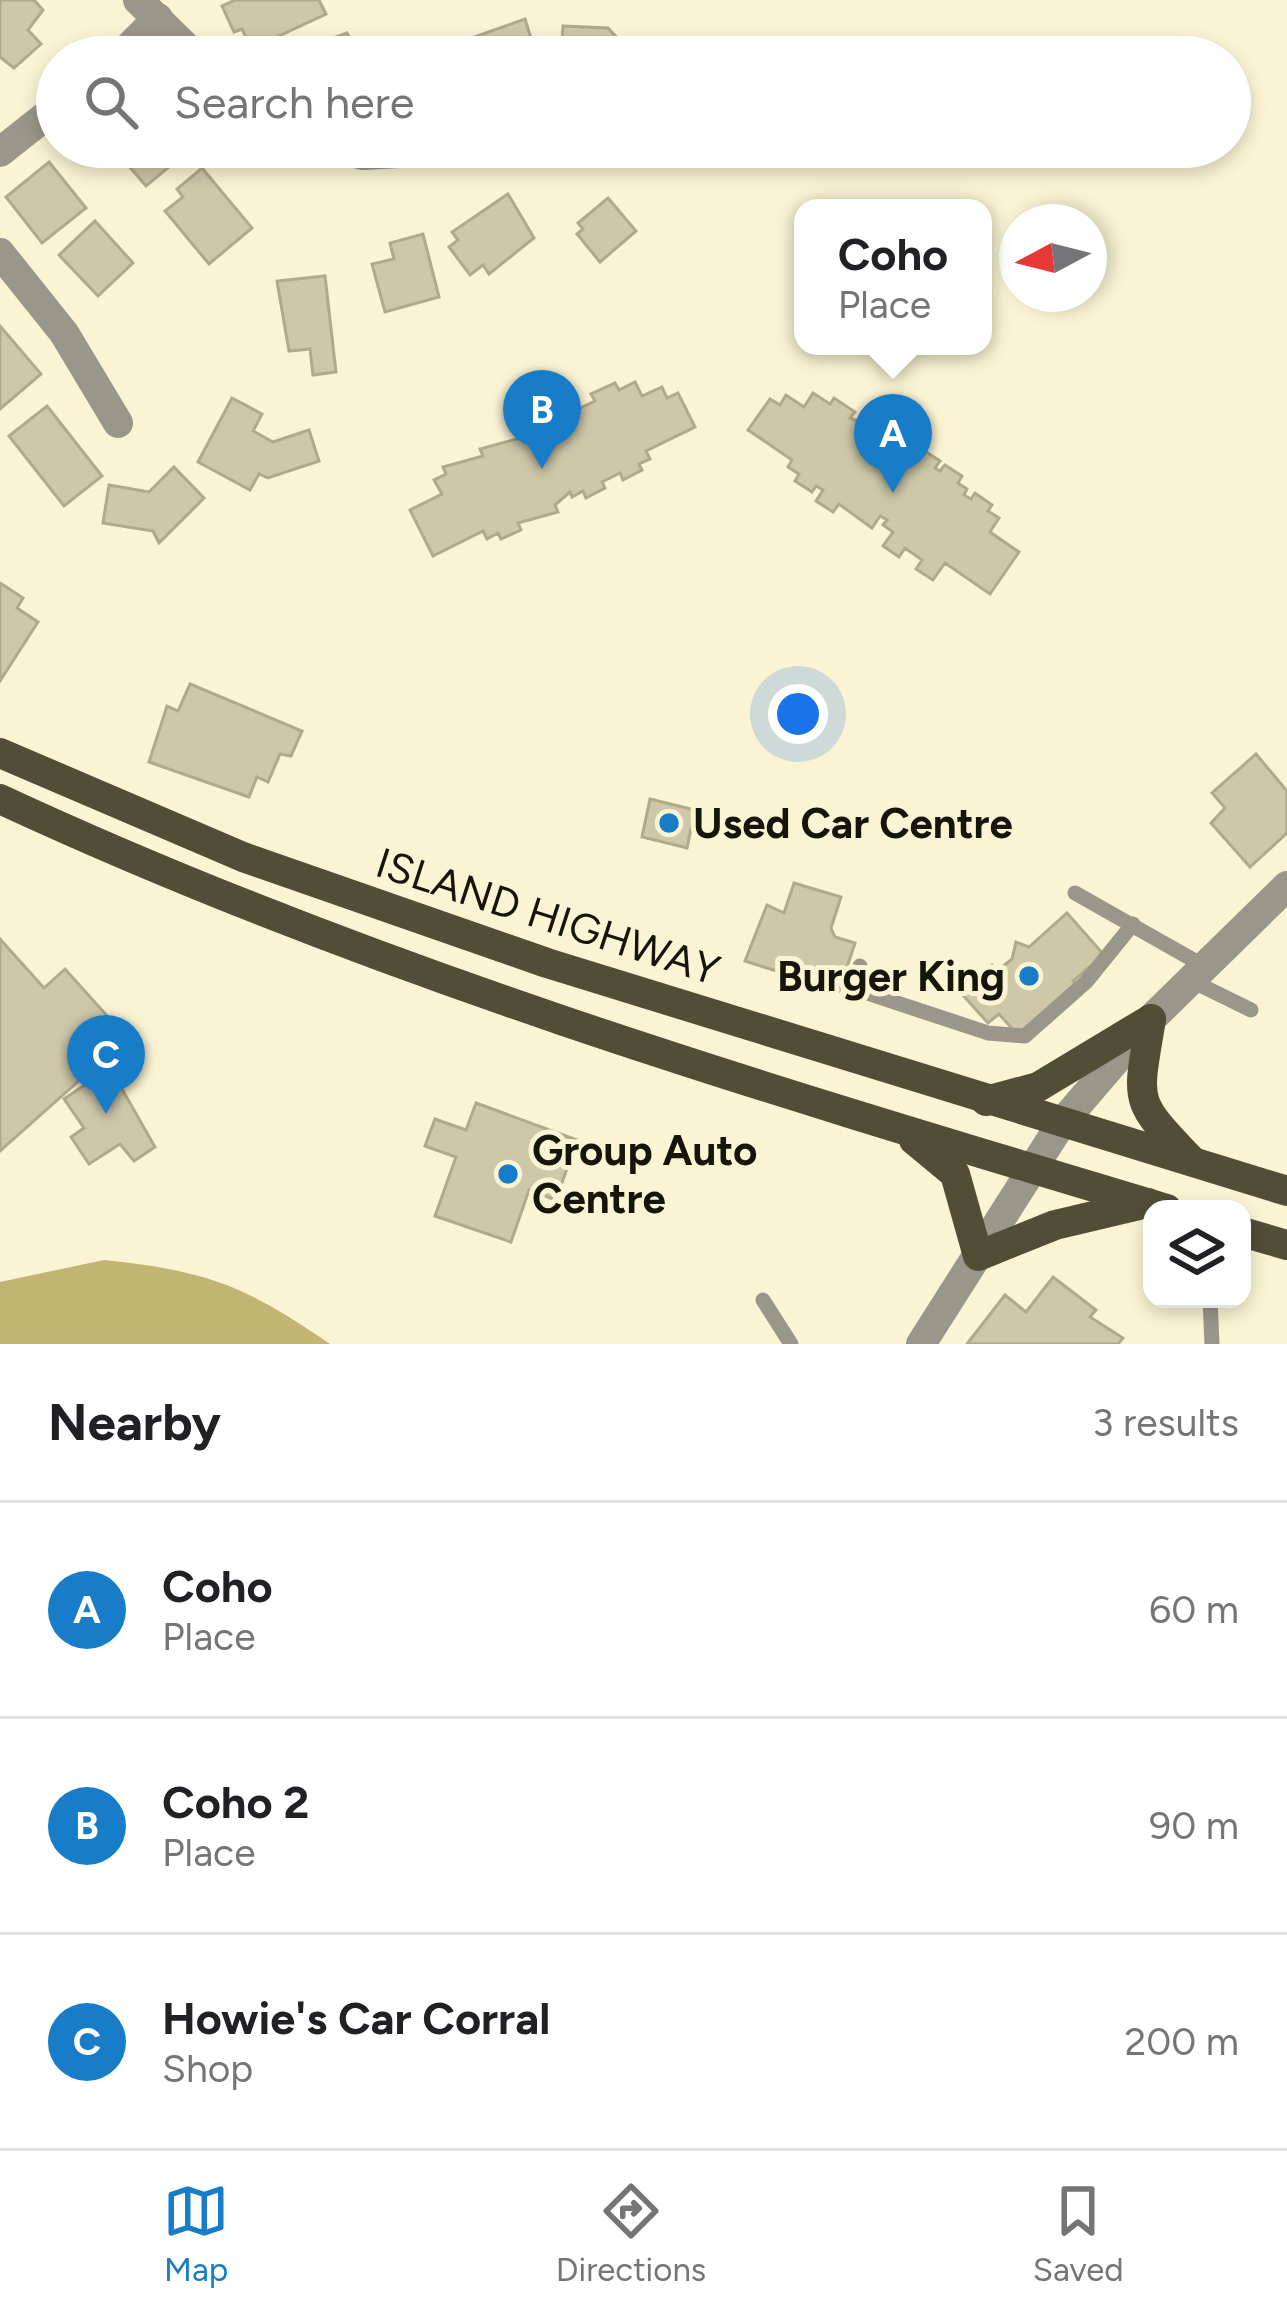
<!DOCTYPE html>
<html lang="en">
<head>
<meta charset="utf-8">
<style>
  :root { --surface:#fff; --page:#f2f2f2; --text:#202124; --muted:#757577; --line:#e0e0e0; --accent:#177dc8 }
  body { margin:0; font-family:Figtree,sans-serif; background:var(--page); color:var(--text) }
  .controls { position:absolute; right:36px; bottom:36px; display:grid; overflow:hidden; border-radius:24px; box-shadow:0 6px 18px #0003 }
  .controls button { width:108px; height:108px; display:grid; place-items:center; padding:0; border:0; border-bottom:3px solid var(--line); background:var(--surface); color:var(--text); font:60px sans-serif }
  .compass { position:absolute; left:999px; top:204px; width:108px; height:108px; border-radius:50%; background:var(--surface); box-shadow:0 6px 18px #0003; rotate:263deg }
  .you { position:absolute; left:798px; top:714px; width:42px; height:42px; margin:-30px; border:9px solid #fff; border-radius:50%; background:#1a73e8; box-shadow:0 0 0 18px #1a73e833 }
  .badge { display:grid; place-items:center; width:78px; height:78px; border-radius:50%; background:var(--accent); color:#fff; font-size:39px; font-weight:700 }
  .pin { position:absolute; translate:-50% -99px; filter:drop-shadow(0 3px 6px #0008) }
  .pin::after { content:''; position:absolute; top:63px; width:42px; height:36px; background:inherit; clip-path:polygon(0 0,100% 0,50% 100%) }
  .popup { position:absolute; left:794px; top:199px; width:198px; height:156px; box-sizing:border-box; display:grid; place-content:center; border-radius:24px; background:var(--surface); filter:drop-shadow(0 3px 9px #0005); font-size:39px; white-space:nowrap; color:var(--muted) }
  .popup b { font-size:45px; color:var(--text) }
  .popup::after { content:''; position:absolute; left:50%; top:100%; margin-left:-24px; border:24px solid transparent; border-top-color:var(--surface) }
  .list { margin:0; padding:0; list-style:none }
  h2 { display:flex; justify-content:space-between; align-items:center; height:156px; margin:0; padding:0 48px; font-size:51px }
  h2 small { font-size:39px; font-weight:400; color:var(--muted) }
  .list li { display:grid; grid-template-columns:78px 1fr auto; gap:36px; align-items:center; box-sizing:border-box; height:216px; padding:0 48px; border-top:3px solid var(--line) }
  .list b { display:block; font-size:45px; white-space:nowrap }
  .list p { margin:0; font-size:39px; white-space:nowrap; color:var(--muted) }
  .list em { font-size:39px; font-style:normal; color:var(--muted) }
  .icon { flex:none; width:66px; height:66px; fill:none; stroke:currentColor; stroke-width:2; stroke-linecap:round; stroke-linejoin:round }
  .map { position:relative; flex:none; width:1287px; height:1344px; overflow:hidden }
  .search { position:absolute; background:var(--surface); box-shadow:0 6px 18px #0003; left:36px; right:36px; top:36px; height:132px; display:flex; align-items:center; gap:30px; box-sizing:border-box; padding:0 42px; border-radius:66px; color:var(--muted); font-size:45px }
  .sheet { height:804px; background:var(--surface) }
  nav { display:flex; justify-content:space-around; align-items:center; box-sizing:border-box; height:168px; border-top:3px solid var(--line); background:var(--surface); font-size:33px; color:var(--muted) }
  nav a { display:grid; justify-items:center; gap:6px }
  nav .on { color:var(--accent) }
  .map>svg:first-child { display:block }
</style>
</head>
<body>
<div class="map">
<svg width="1287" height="1344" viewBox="0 0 1287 1344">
  <rect width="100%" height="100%" fill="#fbf4d4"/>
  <!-- water -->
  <path fill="#c2b473" d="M104,1260C208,1271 244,1285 330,1344H0V1282Z"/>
  <!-- building -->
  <g fill="#cec8a9" stroke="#b0aa8c" stroke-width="3">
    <polygon points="0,0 34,0 43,10 28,30 41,44 14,68 0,57"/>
    <polygon points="235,0 319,0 326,14 251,49 242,29 234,32 222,6"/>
    <polygon points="525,19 537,57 418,57"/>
    <polygon points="563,26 608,28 635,57 561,57"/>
    <polygon points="347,33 359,57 299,57 296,52"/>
    <polygon points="193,147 146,186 122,158 133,147"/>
    <polygon points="623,147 672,147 673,157 624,161"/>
    <polygon points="49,162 86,208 42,243 6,197"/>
    <polygon points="202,168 252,228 209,264 165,211 183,197 177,189"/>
    <polygon points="508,194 534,238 489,274 483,265 470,275 449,247 458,240 452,232"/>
    <polygon points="608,198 636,231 600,262 577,234 583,229 578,223"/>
    <polygon points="95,221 133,263 98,296 59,255"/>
    <polygon points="423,234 439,297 385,312 372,264 394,259 390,243"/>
    <polygon points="325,276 336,372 313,375 310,349 289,351 277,281"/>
    <polygon points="0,326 41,374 0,409"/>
    <polygon points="635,382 642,396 662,387 667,398 678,393 695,427 646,451 650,459 639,464 642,470 623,480 620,473 602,482 605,488 586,498 583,491 572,497 570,492 555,505 558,512 518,523 521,530 501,539 498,533 487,539 483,531 433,556 410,510 442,494 434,480 446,474 443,467 483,456 480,449 520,438 517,431 535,421 539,428 573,403 576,410 595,401 591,394 615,383 619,390"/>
    <polygon points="813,393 830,404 834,398 855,412 850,418 889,435 885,441 893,446 896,441 906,448 911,442 940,461 935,468 940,471 945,465 962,476 958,483 967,489 964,495 971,499 975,493 992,505 988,511 999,518 990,532 1019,552 990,594 945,563 933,580 916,569 922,560 905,548 899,557 883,546 893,532 883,525 887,520 880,516 872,528 839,504 833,512 816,501 823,490 816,486 812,492 795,481 799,474 788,467 792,460 748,430 770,399 780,405 786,395 804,407"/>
    <polygon points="232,398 262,414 253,431 273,442 309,430 319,461 268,478 259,474 250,490 198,462"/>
    <polygon points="47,406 102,476 64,506 9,436"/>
    <polygon points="174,467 204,498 159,543 153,531 103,523 109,485 149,492"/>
    <polygon points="0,583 23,598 17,608 38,622 0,681"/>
    <polygon points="190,684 302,731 291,756 280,754 268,782 257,777 249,797 149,762 167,706 178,711"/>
    <polygon points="1256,754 1287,791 1287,833 1250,867 1211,823 1225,808 1212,793"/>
    <polygon points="650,799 695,810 687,848 642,837"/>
    <polygon points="794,883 841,897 831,928 835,937 855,943 839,991 745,961 767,905 784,913"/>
    <polygon points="1067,913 1104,955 1073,981 1078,987 1017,1034 999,1014 988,1023 960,992 992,965 997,971 1012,959 1016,942 1029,947"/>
    <polygon points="0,939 44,988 65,969 127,1038 0,1151"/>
    <polygon points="110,1068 155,1147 134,1161 120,1144 89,1164 71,1137 84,1128 64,1099"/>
    <polygon points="476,1103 577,1140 556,1200 529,1190 511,1242 435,1216 456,1157 425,1146 435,1119 466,1130"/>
    <polygon points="1053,1277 1096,1310 1090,1317 1123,1338 1118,1344 967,1344 1005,1295 1026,1312"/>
  </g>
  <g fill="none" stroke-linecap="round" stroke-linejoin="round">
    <!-- lane -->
    <g stroke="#9a978a" stroke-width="15">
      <polyline points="1075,893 1204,966"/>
      <polyline points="860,966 855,989 988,1033 1025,1036 1086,982 1133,924"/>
      <polyline points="1190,980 1251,1010"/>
      <polyline points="1210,1299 1212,1344"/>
      <polyline points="763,1300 791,1344"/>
    </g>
    <!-- street -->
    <g stroke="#9a978a" stroke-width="30">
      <polyline points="138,0 196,57"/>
      <polyline points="119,57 158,18"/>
      <polyline points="335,147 363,155 509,147"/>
      <polyline points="0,152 57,107"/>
      <polyline points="0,253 64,333 118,423"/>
      <polyline points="921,1344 1061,1124 1151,1019 1287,886"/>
    </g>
    <!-- primary -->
    <g stroke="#524d36" stroke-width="30">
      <polyline points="0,753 243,857 547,963 1287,1191"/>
      <path d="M0,799C374,973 773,1091 1167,1209"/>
      <path d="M1151,1019C1137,1105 1132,1098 1192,1161"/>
      <polyline points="986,1101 1038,1087 1151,1019"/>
      <polyline points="914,1140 955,1174 978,1256 1055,1225 1148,1203"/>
      <polyline points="1242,1232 1287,1245"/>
    </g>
  </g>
  <!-- markers -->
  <g fill="#177dc8" stroke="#fbf4d4" stroke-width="4.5">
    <circle cx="669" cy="823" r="12"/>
    <circle cx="1029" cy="976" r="12"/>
    <circle cx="508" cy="1174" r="12"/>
  </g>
  <g text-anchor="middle" stroke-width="10" stroke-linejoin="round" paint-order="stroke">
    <!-- poi labels -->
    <g font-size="42" font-weight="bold" fill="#17150a" stroke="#fbf4d4" text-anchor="start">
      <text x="693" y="838">Used Car Centre</text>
      <text x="1005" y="991" text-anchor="end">Burger King</text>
      <text x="532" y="1165">Group Auto<tspan x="532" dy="48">Centre</tspan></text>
    </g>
    <!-- street labels -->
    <g font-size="42" fill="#17150a" stroke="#fbf4d4">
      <text transform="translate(548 916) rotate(18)" y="15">ISLAND HIGHWAY</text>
    </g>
  </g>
</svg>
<div class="controls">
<button><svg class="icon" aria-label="layers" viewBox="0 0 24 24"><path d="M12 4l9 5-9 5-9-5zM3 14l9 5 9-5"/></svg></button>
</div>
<svg class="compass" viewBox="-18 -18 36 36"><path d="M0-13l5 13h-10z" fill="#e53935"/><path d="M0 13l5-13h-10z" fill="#757577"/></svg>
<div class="you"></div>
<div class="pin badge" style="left:893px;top:493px">A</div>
<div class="popup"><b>Coho</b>Place</div>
<div class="pin badge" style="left:542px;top:469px">B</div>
<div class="pin badge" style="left:106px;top:1114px">C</div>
<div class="search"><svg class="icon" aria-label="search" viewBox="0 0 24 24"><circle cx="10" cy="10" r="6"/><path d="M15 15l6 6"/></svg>Search here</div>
</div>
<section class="sheet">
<h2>Nearby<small>3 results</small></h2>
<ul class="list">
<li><span class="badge">A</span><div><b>Coho</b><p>Place</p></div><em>60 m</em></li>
<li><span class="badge">B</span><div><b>Coho 2</b><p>Place</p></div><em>90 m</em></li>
<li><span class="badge">C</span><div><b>Howie's Car Corral</b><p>Shop</p></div><em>200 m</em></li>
</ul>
</section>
<nav>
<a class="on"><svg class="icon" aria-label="map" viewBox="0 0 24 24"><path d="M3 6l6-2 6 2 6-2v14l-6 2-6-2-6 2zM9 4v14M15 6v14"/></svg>Map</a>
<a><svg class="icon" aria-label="directions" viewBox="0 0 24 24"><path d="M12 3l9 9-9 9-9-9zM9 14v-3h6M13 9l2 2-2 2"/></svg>Directions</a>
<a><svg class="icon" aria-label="saved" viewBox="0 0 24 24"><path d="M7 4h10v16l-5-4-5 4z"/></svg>Saved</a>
</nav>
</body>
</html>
